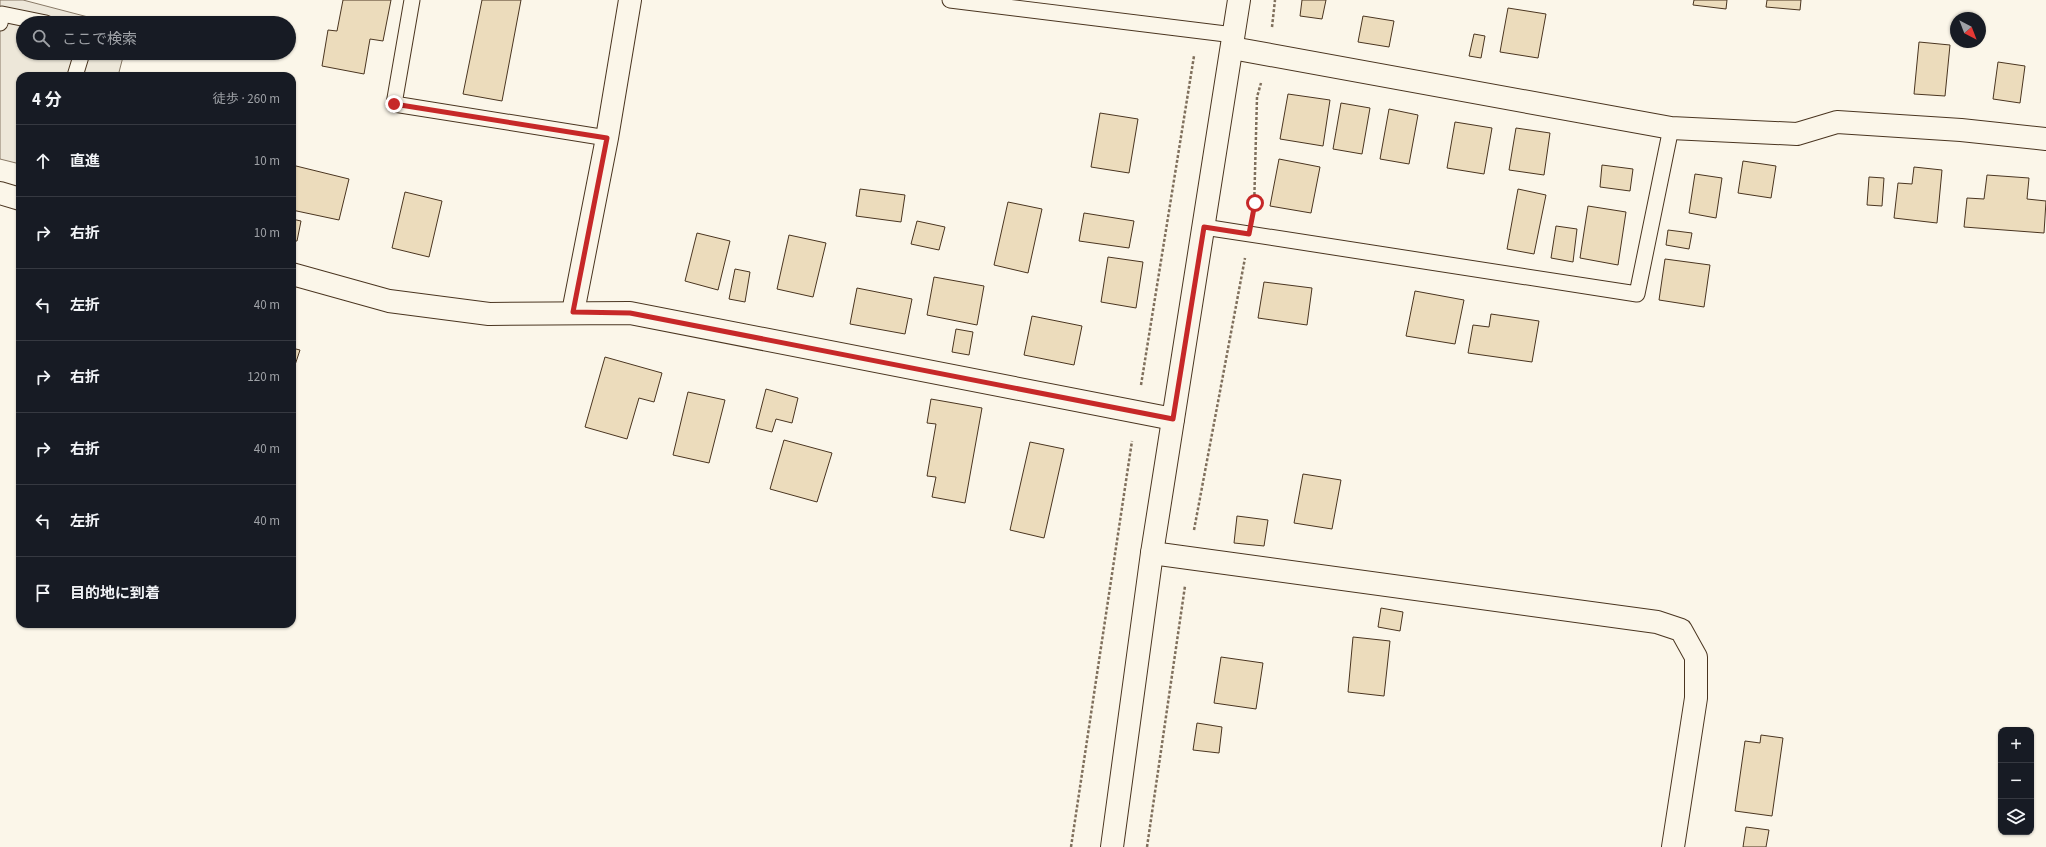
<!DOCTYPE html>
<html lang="ja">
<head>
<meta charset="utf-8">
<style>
  :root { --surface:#171b24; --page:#20242c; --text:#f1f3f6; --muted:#9ea1a6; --line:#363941 }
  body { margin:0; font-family:"Source Sans 3","Noto Sans JP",sans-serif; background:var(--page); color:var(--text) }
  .controls { position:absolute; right:12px; bottom:12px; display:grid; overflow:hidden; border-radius:8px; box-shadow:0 1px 3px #0004 }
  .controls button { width:36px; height:36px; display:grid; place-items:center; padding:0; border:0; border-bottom:1px solid var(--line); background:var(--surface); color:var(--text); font:20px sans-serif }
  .compass { position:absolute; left:1950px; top:12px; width:36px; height:36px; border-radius:50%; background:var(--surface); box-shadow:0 1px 3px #0004; rotate:138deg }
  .stop { position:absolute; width:12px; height:12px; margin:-9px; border:3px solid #c62828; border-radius:50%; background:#fff }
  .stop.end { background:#c62828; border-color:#fff; box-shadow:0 1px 4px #0008 }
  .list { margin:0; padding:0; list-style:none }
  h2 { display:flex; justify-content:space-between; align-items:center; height:52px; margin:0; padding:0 16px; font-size:17px }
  h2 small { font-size:13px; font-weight:400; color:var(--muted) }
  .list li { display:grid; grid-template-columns:26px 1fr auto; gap:12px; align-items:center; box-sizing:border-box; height:72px; padding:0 16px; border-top:1px solid var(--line) }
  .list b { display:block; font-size:15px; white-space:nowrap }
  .list em { font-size:13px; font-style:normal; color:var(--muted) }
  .icon { flex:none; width:22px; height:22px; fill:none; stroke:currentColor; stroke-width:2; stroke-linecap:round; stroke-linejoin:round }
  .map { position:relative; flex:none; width:2046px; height:847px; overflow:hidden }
  .search { position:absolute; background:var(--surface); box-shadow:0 1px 3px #0004; left:16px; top:16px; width:280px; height:44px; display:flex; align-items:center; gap:10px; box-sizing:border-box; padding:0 14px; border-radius:22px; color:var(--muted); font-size:15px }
  .panel { position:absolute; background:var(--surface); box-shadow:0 1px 3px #0004; left:16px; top:72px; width:280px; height:556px; border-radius:12px }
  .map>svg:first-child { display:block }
</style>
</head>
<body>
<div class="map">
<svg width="2046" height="847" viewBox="0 0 2046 847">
  <rect width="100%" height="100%" fill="#fbf6e9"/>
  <!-- parking -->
  <polygon fill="#ede7d9" stroke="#887966" points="0,0 23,0 111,23 23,23 23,53 124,53 118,76 20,76 20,164 0,159"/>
  <!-- building -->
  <g fill="#ecdcbc" stroke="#4a3520">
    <polygon points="343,0 391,0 383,41 370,39 364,74 322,66 328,30 337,31"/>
    <polygon points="482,0 521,0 502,101 463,94"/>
    <polygon points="1302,0 1326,0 1322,19 1300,16"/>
    <polygon points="1694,0 1727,0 1726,9 1693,5"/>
    <polygon points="1767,0 1801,0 1800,10 1766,7"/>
    <polygon points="1508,8 1546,14 1538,58 1500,52"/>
    <polygon points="1363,16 1394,21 1389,47 1358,42"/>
    <polygon points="1474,34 1485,36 1481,58 1469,56"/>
    <polygon points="1919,42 1950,45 1945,96 1914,94"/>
    <polygon points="1998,62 2025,66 2020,103 1993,99"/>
    <polygon points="1288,94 1330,100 1323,146 1280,139"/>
    <polygon points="1341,103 1370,108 1362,154 1333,149"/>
    <polygon points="1389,109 1418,115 1409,164 1380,159"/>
    <polygon points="1100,113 1138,119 1129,173 1091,167"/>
    <polygon points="1455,122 1492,128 1484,174 1447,168"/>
    <polygon points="1516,128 1550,133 1544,175 1509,170"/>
    <polygon points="1279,159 1320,167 1311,213 1270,206"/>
    <polygon points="1743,161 1776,166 1771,198 1738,193"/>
    <polygon points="292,165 349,179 339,220 292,210"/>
    <polygon points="1602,165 1633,169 1630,191 1600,187"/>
    <polygon points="1914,167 1942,170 1937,223 1894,218 1898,183 1912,184"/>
    <polygon points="1695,174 1722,178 1716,218 1689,213"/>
    <polygon points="1987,175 2029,178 2027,199 2046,201 2044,233 1964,227 1967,198 1984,199"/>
    <polygon points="1869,177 1884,178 1882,206 1867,205"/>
    <polygon points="860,189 905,195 901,222 856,216"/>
    <polygon points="1518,189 1546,195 1534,254 1507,249"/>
    <polygon points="405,192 442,201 429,257 392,248"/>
    <polygon points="1008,202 1042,209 1028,273 994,265"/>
    <polygon points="1588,206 1626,212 1618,265 1580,258"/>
    <polygon points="1084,213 1134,221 1129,248 1079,241"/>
    <polygon points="292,219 301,221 297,241 292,241"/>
    <polygon points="917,221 945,227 939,250 911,244"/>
    <polygon points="1556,226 1577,229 1573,262 1551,258"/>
    <polygon points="1668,230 1692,233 1689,249 1666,245"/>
    <polygon points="697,233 730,241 718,290 685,281"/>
    <polygon points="789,235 826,243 813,297 777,289"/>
    <polygon points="1108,257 1143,262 1136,308 1101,302"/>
    <polygon points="1665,259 1710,265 1704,307 1659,300"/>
    <polygon points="735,269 750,272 745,302 729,299"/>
    <polygon points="934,277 984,286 977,325 927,315"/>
    <polygon points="1264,282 1312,288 1307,325 1258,318"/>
    <polygon points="857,288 912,299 905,334 850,324"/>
    <polygon points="1415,291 1464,300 1455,344 1406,336"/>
    <polygon points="1491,314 1539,321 1532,362 1468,353 1473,325 1489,327"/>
    <polygon points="1032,316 1082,326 1074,365 1024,355"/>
    <polygon points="956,329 973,332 969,355 952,352"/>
    <polygon points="292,348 300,350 292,374"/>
    <polygon points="605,357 662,373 654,402 639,398 627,439 585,427"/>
    <polygon points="766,389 798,398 792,423 776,419 772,432 756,428"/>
    <polygon points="688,392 725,400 709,463 673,455"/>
    <polygon points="931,399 982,408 965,503 932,497 936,477 927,476 936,424 927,423"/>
    <polygon points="784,440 832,453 817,502 770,489"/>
    <polygon points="1030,442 1064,449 1044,538 1010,530"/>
    <polygon points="1303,474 1341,480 1332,529 1294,523"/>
    <polygon points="1237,516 1268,520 1264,546 1234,543"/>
    <polygon points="1381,608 1403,612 1400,631 1378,627"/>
    <polygon points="1353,637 1390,641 1384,696 1348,692"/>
    <polygon points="1221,657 1263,663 1256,709 1214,703"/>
    <polygon points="1197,723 1222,727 1219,753 1193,750"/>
    <polygon points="1761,735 1783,738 1772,816 1735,811 1745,741 1760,743"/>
    <polygon points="1746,827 1769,830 1766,847 1743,847"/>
  </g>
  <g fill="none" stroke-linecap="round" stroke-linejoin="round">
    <defs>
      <g id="lane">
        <polyline points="412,0 394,104 607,138"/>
        <polyline points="950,0 1234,35"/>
        <polyline points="0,23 2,14 46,23"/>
        <polyline points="75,76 82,53"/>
        <polyline points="1204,227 1637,294 1671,128"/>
      </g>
      <g id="street">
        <polyline points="1232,48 1671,128 1797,134 1837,122 1961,130 2046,139"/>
        <polyline points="0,193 20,199"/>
        <polyline points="292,274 389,301 489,314 630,313 1173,419"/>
        <polyline points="573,312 607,138 630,0"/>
        <polyline points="1152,553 1657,622 1681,630 1696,657 1696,698 1673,847"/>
      </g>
      <polyline id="secondary" points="1112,847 1152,553 1239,0"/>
    </defs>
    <!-- lane casing -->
    <use href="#lane" stroke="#4a3520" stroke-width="17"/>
    <!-- street casing -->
    <use href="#street" stroke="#4a3520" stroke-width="24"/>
    <!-- secondary casing -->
    <use href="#secondary" stroke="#4a3520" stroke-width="24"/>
    <!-- path -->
    <g stroke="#7f6f5c" stroke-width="2.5" stroke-dasharray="3 2" stroke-linecap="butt">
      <polyline points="1272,27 1275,0"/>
      <polyline points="1254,210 1257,97 1261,83"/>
      <polyline points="1141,385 1194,56"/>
      <polyline points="1194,530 1245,258"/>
      <polyline points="1071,847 1132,441"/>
      <polyline points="1147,847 1185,586"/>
    </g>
    <!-- lane -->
    <use href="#lane" stroke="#fbf6e9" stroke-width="15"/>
    <!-- street -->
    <use href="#street" stroke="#fbf6e9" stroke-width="22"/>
    <!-- secondary -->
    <use href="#secondary" stroke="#fbf6e9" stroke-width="22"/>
  </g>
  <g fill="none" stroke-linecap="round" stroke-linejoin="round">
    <!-- route -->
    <polyline stroke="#c62828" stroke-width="5" points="394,104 607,138 573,312 630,313 1173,419 1204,227 1249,234 1255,203"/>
  </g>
</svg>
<div class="controls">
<button>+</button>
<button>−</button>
<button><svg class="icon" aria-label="layers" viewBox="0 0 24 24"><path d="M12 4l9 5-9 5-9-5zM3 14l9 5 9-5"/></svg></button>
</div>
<svg class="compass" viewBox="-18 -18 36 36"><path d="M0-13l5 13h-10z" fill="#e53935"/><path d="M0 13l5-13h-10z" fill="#9ea1a6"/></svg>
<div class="stop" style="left:1255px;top:203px"></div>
<div class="stop end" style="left:394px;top:104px"></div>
<div class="search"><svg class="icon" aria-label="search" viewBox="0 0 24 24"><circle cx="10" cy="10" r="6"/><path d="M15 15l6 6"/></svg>ここで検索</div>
<section class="panel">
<h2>4 分<small>徒歩 · 260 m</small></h2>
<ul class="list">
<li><svg class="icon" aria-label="ahead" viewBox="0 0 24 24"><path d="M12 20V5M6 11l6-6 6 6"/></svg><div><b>直進</b></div><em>10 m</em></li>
<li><svg class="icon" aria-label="right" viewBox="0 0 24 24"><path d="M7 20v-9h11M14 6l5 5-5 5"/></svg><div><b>右折</b></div><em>10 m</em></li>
<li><svg class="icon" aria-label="left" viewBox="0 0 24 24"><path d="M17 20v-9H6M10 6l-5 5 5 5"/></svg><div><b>左折</b></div><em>40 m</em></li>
<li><svg class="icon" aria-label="right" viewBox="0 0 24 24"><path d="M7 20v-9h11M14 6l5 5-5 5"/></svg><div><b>右折</b></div><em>120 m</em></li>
<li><svg class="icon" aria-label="right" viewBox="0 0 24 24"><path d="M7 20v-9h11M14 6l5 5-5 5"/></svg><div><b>右折</b></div><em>40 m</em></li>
<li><svg class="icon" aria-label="left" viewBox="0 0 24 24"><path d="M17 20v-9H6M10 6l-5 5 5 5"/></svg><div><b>左折</b></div><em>40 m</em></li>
<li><svg class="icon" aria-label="arrive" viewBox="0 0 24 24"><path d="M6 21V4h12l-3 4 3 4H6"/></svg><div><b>目的地に到着</b></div></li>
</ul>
</section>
</div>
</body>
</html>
